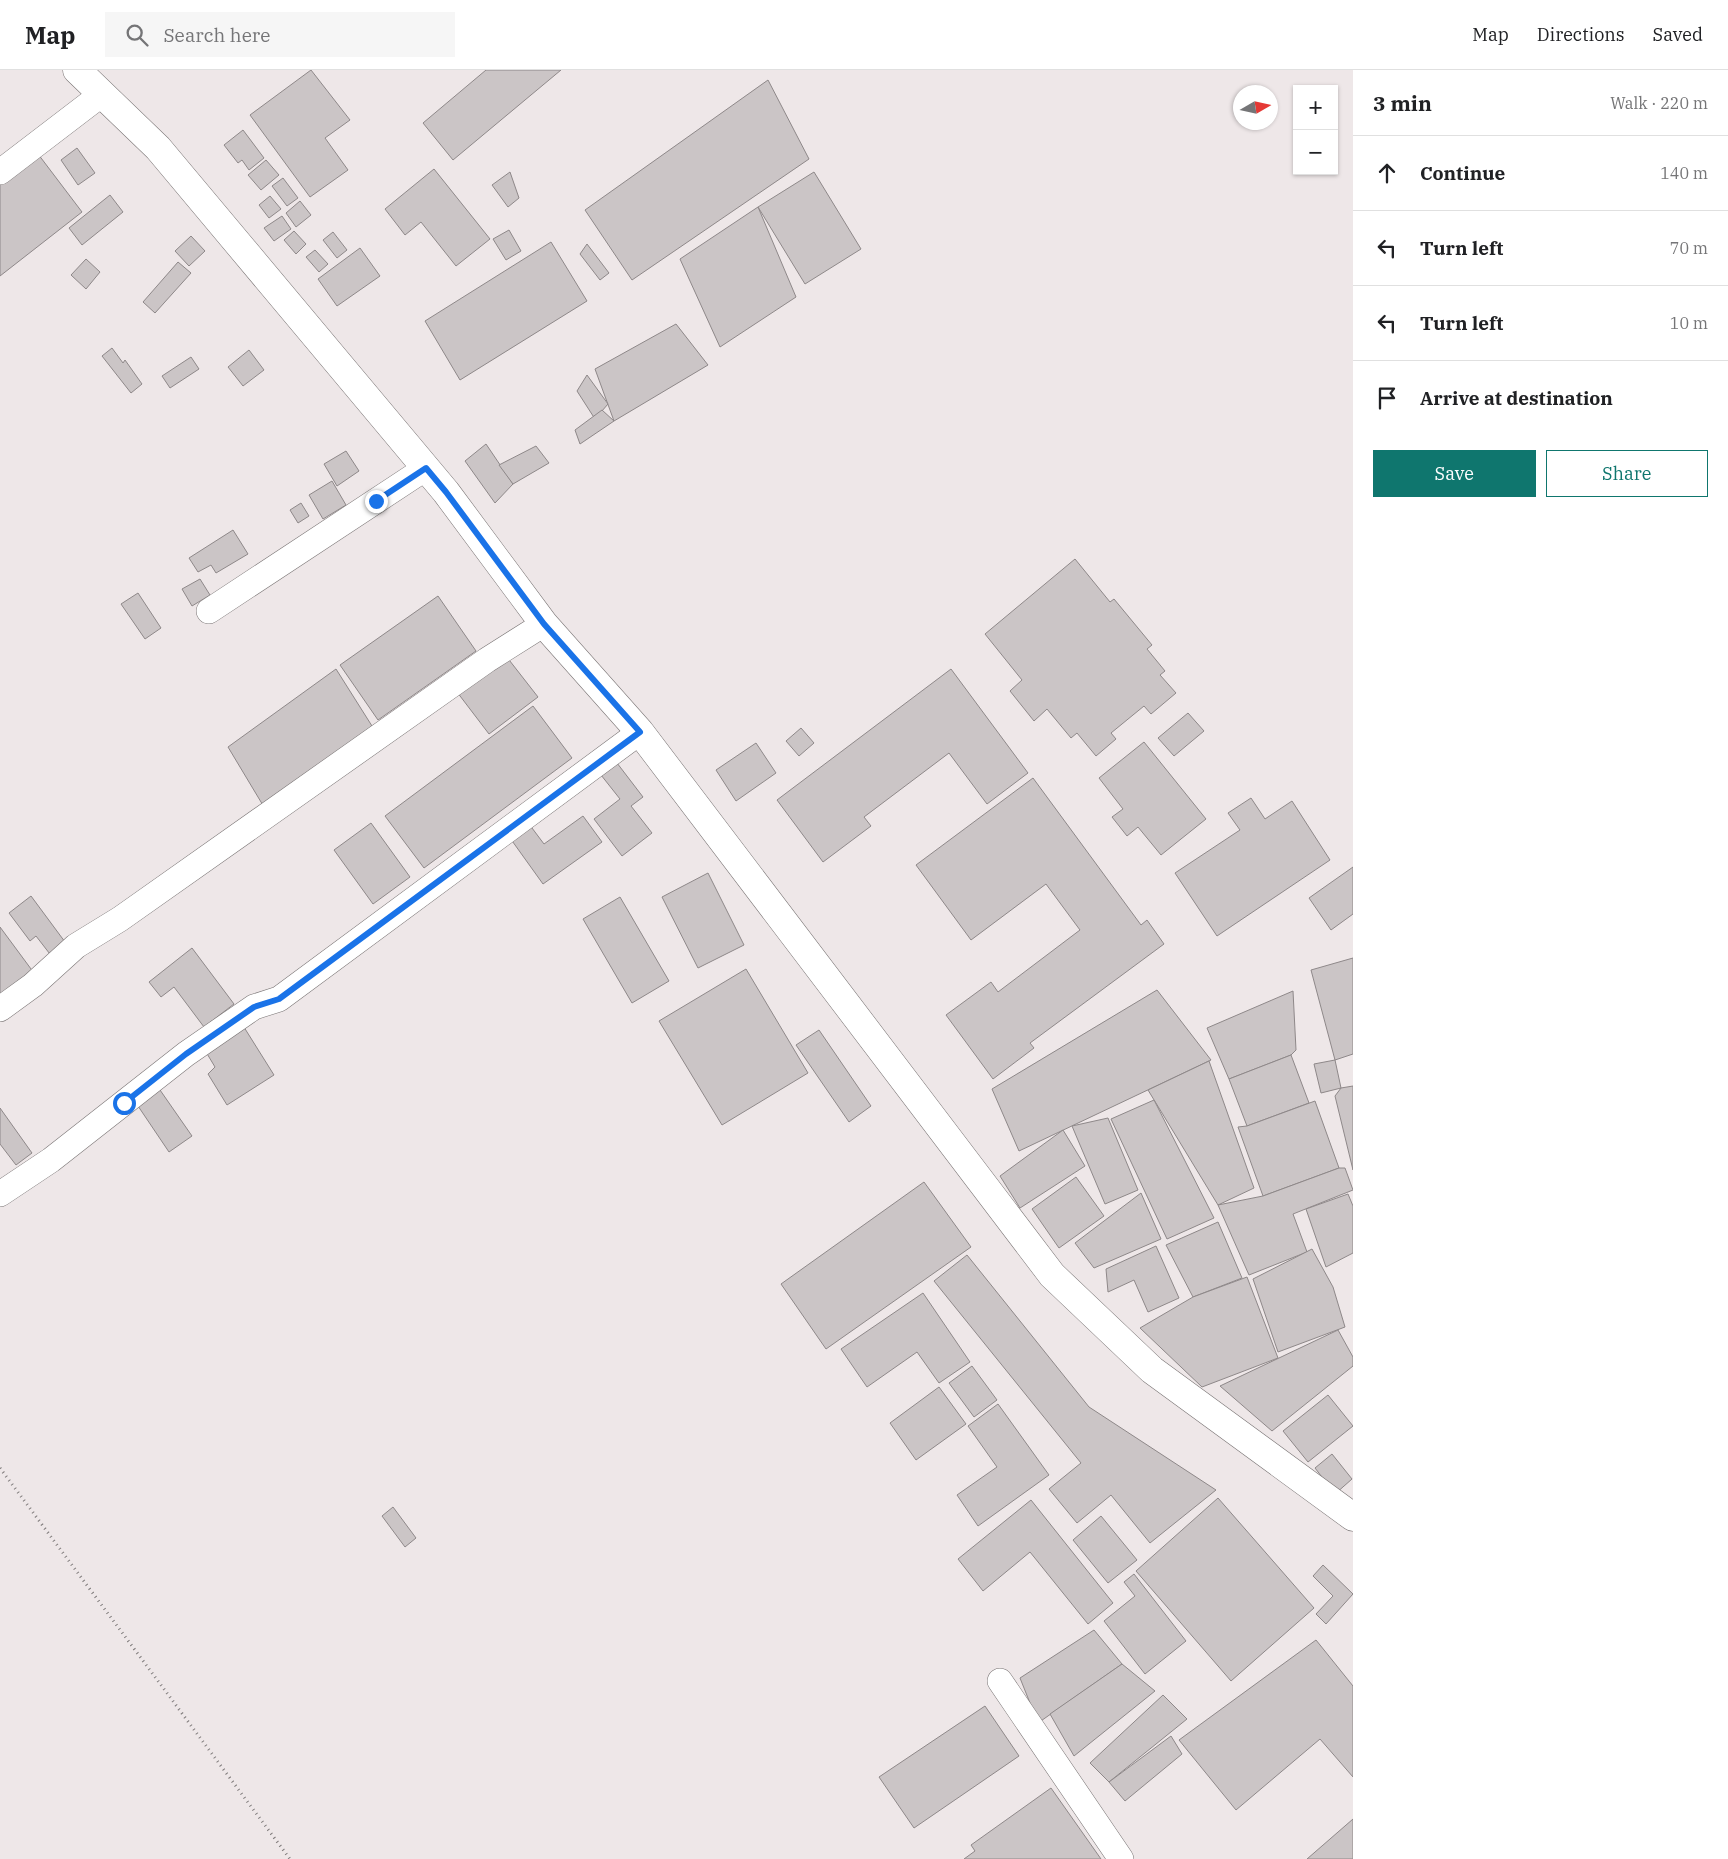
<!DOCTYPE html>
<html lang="en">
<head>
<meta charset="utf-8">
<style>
  :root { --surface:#fff; --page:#f6f6f6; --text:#202124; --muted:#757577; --line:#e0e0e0; --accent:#0f766e }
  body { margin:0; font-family:"IBM Plex Serif",serif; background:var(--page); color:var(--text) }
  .controls { position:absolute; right:15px; top:15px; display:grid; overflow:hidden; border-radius:0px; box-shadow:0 1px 4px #0004 }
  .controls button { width:45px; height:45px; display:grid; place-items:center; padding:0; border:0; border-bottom:1px solid var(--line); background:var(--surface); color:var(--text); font:25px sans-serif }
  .compass { position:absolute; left:1233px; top:15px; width:45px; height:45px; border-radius:50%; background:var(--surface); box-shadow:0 1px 4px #0004; rotate:81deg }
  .stop { position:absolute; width:15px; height:15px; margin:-11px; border:4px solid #1a73e8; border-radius:50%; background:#fff }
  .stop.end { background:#1a73e8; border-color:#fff; box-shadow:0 1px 5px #0008 }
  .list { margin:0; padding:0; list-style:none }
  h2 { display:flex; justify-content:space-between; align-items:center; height:65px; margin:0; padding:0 20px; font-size:21px }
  h2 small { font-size:16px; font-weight:400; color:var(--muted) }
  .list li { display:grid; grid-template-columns:32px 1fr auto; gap:15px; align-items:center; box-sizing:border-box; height:75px; padding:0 20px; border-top:1px solid var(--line) }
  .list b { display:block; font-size:19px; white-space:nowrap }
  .list em { font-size:16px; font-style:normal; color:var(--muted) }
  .actions { display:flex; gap:10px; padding:15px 20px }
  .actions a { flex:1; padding:11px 0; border:1px solid var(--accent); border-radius:0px; text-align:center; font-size:18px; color:var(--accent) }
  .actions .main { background:var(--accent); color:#fff }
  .icon { flex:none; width:28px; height:28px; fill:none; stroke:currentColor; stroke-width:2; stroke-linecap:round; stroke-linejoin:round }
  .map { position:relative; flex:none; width:1353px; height:1789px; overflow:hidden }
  header { display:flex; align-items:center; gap:30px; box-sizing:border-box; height:70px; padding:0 25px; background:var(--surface); border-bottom:1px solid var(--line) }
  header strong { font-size:24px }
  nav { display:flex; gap:28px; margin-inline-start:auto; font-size:18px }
  .search { width:350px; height:45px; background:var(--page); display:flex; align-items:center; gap:12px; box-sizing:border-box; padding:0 18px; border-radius:0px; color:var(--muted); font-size:19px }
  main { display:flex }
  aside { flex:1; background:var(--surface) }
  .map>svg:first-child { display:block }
</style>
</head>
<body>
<header>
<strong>Map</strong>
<div class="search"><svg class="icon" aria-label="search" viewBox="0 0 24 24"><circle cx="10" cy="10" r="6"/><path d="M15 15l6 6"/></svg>Search here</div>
<nav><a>Map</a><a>Directions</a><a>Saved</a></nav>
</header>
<main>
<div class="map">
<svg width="1353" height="1789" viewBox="0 0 1353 1789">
  <rect width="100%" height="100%" fill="#eee7e8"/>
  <!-- building -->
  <g fill="#cbc5c6" stroke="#8e8889">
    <polygon points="311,0 350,50 325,68 348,100 310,127 250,45"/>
    <polygon points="486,0 561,0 453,90 423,53"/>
    <polygon points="768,10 809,89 632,210 585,140"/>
    <polygon points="243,60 264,88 249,100 242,90 238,93 224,75"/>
    <polygon points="77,78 95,103 78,115 61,90"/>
    <polygon points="35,80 82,142 0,206 0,107"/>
    <polygon points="266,90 279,105 261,120 248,105"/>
    <polygon points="434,99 490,169 456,196 421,152 405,165 385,139"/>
    <polygon points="510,102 519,128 508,137 492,115"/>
    <polygon points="814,102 861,179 805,214 758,137"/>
    <polygon points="283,108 298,128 287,136 272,116"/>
    <polygon points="110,125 123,142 82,175 69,158"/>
    <polygon points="270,126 281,139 269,148 259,135"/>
    <polygon points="300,131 311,145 296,157 286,143"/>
    <polygon points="758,137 796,227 720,277 680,189"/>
    <polygon points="282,146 291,159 274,171 264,158"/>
    <polygon points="509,160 521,181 506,190 493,169"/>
    <polygon points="294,161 306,174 296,184 284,170"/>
    <polygon points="333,162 347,180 337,188 323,170"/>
    <polygon points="191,166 205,181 189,196 175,181"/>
    <polygon points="551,172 587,231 460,310 425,251"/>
    <polygon points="587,174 609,203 600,210 580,184"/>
    <polygon points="360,178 380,206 337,236 318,209"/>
    <polygon points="315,180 328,194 319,202 306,187"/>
    <polygon points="86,189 100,202 86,219 71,205"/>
    <polygon points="178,192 191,203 155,243 143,232"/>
    <polygon points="676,254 708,295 614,351 595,299"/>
    <polygon points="112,278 123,293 125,290 142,314 131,323 102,286"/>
    <polygon points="249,280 264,300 243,316 228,297"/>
    <polygon points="191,287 199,299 170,318 162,306"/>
    <polygon points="587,305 608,334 595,349 577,321"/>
    <polygon points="602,340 614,351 580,374 575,360"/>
    <polygon points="486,374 513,414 495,433 465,391"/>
    <polygon points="536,376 549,393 513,414 499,395"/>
    <polygon points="346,381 359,401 337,416 324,394"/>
    <polygon points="332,411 346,435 323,449 309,425"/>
    <polygon points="301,433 309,446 298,453 290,440"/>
    <polygon points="233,460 248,484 216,503 211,495 198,502 189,488"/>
    <polygon points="1075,489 1110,532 1114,529 1152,575 1147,579 1165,601 1160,605 1176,623 1151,644 1144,636 1111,663 1116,669 1096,686 1077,663 1071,668 1047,639 1034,651 1010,621 1022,610 985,564"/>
    <polygon points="200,509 210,525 192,536 182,519"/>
    <polygon points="138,523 161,558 145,569 121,534"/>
    <polygon points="438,526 476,581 378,650 340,595"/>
    <polygon points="506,586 538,627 489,664 457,622"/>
    <polygon points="336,599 372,656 264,737 228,677"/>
    <polygon points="951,599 1028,703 987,734 949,683 864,747 871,756 823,792 777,730"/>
    <polygon points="533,636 572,688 424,798 385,746"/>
    <polygon points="1188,643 1204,661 1174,686 1158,668"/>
    <polygon points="801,658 814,673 799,686 786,671"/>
    <polygon points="1144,672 1206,749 1161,785 1138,757 1127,766 1112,747 1123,739 1099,708"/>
    <polygon points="756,673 776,703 736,731 716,700"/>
    <polygon points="617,693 643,727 631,736 652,763 622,786 594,749 620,729 601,705"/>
    <polygon points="1033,708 1141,855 1147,850 1164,874 1030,973 1034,978 993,1009 946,945 991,912 998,922 1080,860 1046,814 971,870 916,795"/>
    <polygon points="1251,728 1265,749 1292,731 1330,790 1217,866 1175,803 1240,760 1228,743"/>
    <polygon points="583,746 602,772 543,814 510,768 529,754 544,774"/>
    <polygon points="371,753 410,807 373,834 334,780"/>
    <polygon points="1353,797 1353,844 1331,860 1309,828"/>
    <polygon points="708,803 744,875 698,898 662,827"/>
    <polygon points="31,826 68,876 53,888 36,866 30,871 9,843"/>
    <polygon points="620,827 669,911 632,933 583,849"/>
    <polygon points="0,857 34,903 0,928"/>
    <polygon points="192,878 234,934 204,957 174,917 161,927 149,912"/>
    <polygon points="1353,888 1353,984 1335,990 1311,900"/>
    <polygon points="746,899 808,1003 722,1055 659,951"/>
    <polygon points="1157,920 1211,990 1019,1081 992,1019"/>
    <polygon points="1293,921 1296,980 1291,985 1229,1009 1207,958"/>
    <polygon points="242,954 274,1005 227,1035 208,1004 215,997 206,982"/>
    <polygon points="819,960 871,1036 849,1052 796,975"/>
    <polygon points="1291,985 1309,1033 1247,1056 1229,1009"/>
    <polygon points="1335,990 1341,1018 1321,1023 1314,994"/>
    <polygon points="1209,991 1254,1118 1218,1135 1148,1020"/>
    <polygon points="1353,1016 1353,1100 1335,1026 1341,1018"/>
    <polygon points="160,1020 192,1066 169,1082 138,1036"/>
    <polygon points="1154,1030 1214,1148 1167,1169 1111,1049"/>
    <polygon points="1315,1031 1339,1098 1263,1126 1238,1057 1247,1056"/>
    <polygon points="0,1038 32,1083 16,1095 0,1074"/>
    <polygon points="1108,1048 1138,1120 1105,1134 1072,1056"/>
    <polygon points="1063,1060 1085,1096 1020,1138 1000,1106"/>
    <polygon points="1339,1098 1345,1098 1353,1120 1293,1144 1307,1182 1249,1205 1218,1135 1263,1126"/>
    <polygon points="1076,1107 1104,1146 1059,1178 1032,1139"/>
    <polygon points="924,1112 971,1177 826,1279 781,1214"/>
    <polygon points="1141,1123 1161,1169 1094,1198 1075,1173"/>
    <polygon points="1348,1124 1353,1136 1353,1183 1326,1197 1306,1139"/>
    <polygon points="1218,1152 1242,1208 1193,1227 1166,1175"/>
    <polygon points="1156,1176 1179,1228 1148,1242 1134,1210 1108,1222 1106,1199"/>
    <polygon points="1312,1179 1333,1217 1345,1257 1278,1282 1253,1209"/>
    <polygon points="967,1185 1089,1337 1216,1420 1150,1473 1111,1425 1077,1453 1049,1419 1081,1393 934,1211"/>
    <polygon points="1247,1207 1278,1288 1202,1317 1140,1258 1193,1227"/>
    <polygon points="923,1223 970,1292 939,1313 917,1282 867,1317 841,1279"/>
    <polygon points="1338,1260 1353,1287 1353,1296 1272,1361 1220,1316"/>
    <polygon points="972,1296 997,1330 974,1347 949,1313"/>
    <polygon points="939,1317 966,1354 916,1390 890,1353"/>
    <polygon points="1328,1325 1353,1356 1308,1392 1283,1361"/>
    <polygon points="998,1334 1049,1405 978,1456 957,1425 997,1397 968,1356"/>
    <polygon points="1332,1384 1352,1409 1335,1424 1315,1398"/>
    <polygon points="1218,1428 1314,1538 1231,1611 1136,1501"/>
    <polygon points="1031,1430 1113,1533 1088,1554 1030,1482 983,1521 958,1489"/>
    <polygon points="393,1437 416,1468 405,1477 382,1446"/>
    <polygon points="1101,1446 1137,1490 1108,1513 1073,1470"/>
    <polygon points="1323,1495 1353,1524 1326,1554 1316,1544 1333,1526 1313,1506"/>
    <polygon points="1134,1504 1186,1571 1145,1604 1104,1551 1135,1526 1124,1512"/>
    <polygon points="1094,1560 1122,1594 1038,1653 1020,1608"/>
    <polygon points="1316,1570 1353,1616 1353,1707 1320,1669 1236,1740 1179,1670"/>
    <polygon points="1122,1594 1155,1621 1074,1686 1050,1644"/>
    <polygon points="1163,1625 1187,1649 1109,1712 1090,1693"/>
    <polygon points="985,1636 1019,1686 914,1758 879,1707"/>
    <polygon points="1171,1666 1182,1684 1125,1731 1109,1712"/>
    <polygon points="1051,1718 1101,1789 964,1789 975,1781 971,1775"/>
    <polygon points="1353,1749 1353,1789 1307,1789"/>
  </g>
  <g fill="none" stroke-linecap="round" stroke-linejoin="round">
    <defs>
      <g id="street">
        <polyline points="0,102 102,24"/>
        <polyline points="209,541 426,398"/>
        <polyline points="0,939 33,915 76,876 120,849 487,590 544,554"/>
        <polyline points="0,1124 51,1090 186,984 254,937 279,929 640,662"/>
        <polyline points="1000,1611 1121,1789"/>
      </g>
      <polyline id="secondary" points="77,0 158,78 446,422 544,554 640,662 1052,1205 1152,1300 1353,1447"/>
    </defs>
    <!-- street casing -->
    <use href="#street" stroke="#797474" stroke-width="26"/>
    <!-- secondary casing -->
    <use href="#secondary" stroke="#797474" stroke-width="29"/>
    <!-- path -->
    <polyline stroke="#7f7b7b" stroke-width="3" stroke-dasharray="1 4" stroke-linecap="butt" points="0,1398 290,1789"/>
    <!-- street -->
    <use href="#street" stroke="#fff" stroke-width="25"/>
    <!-- secondary -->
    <use href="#secondary" stroke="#fff" stroke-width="28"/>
  </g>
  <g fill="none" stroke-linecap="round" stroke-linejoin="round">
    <!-- route -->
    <polyline stroke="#1a73e8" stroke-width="6" points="124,1033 186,984 254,937 279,929 640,662 544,554 446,422 426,398 376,431"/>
  </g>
</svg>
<div class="controls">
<button>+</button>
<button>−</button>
</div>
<svg class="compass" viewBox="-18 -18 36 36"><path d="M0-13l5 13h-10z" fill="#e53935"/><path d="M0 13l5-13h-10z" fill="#757577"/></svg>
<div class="stop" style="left:124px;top:1033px"></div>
<div class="stop end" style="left:376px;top:431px"></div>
</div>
<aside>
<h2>3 min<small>Walk · 220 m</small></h2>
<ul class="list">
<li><svg class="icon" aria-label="ahead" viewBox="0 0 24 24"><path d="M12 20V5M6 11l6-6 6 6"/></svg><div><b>Continue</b></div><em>140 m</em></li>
<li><svg class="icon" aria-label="left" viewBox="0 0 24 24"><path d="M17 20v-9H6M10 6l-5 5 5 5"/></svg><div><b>Turn left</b></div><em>70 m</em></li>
<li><svg class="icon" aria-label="left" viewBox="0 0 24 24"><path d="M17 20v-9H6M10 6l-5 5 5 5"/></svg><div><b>Turn left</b></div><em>10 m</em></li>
<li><svg class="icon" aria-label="arrive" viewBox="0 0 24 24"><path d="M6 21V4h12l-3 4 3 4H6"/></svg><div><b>Arrive at destination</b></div></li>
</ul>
<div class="actions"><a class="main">Save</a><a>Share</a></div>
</aside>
</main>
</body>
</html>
